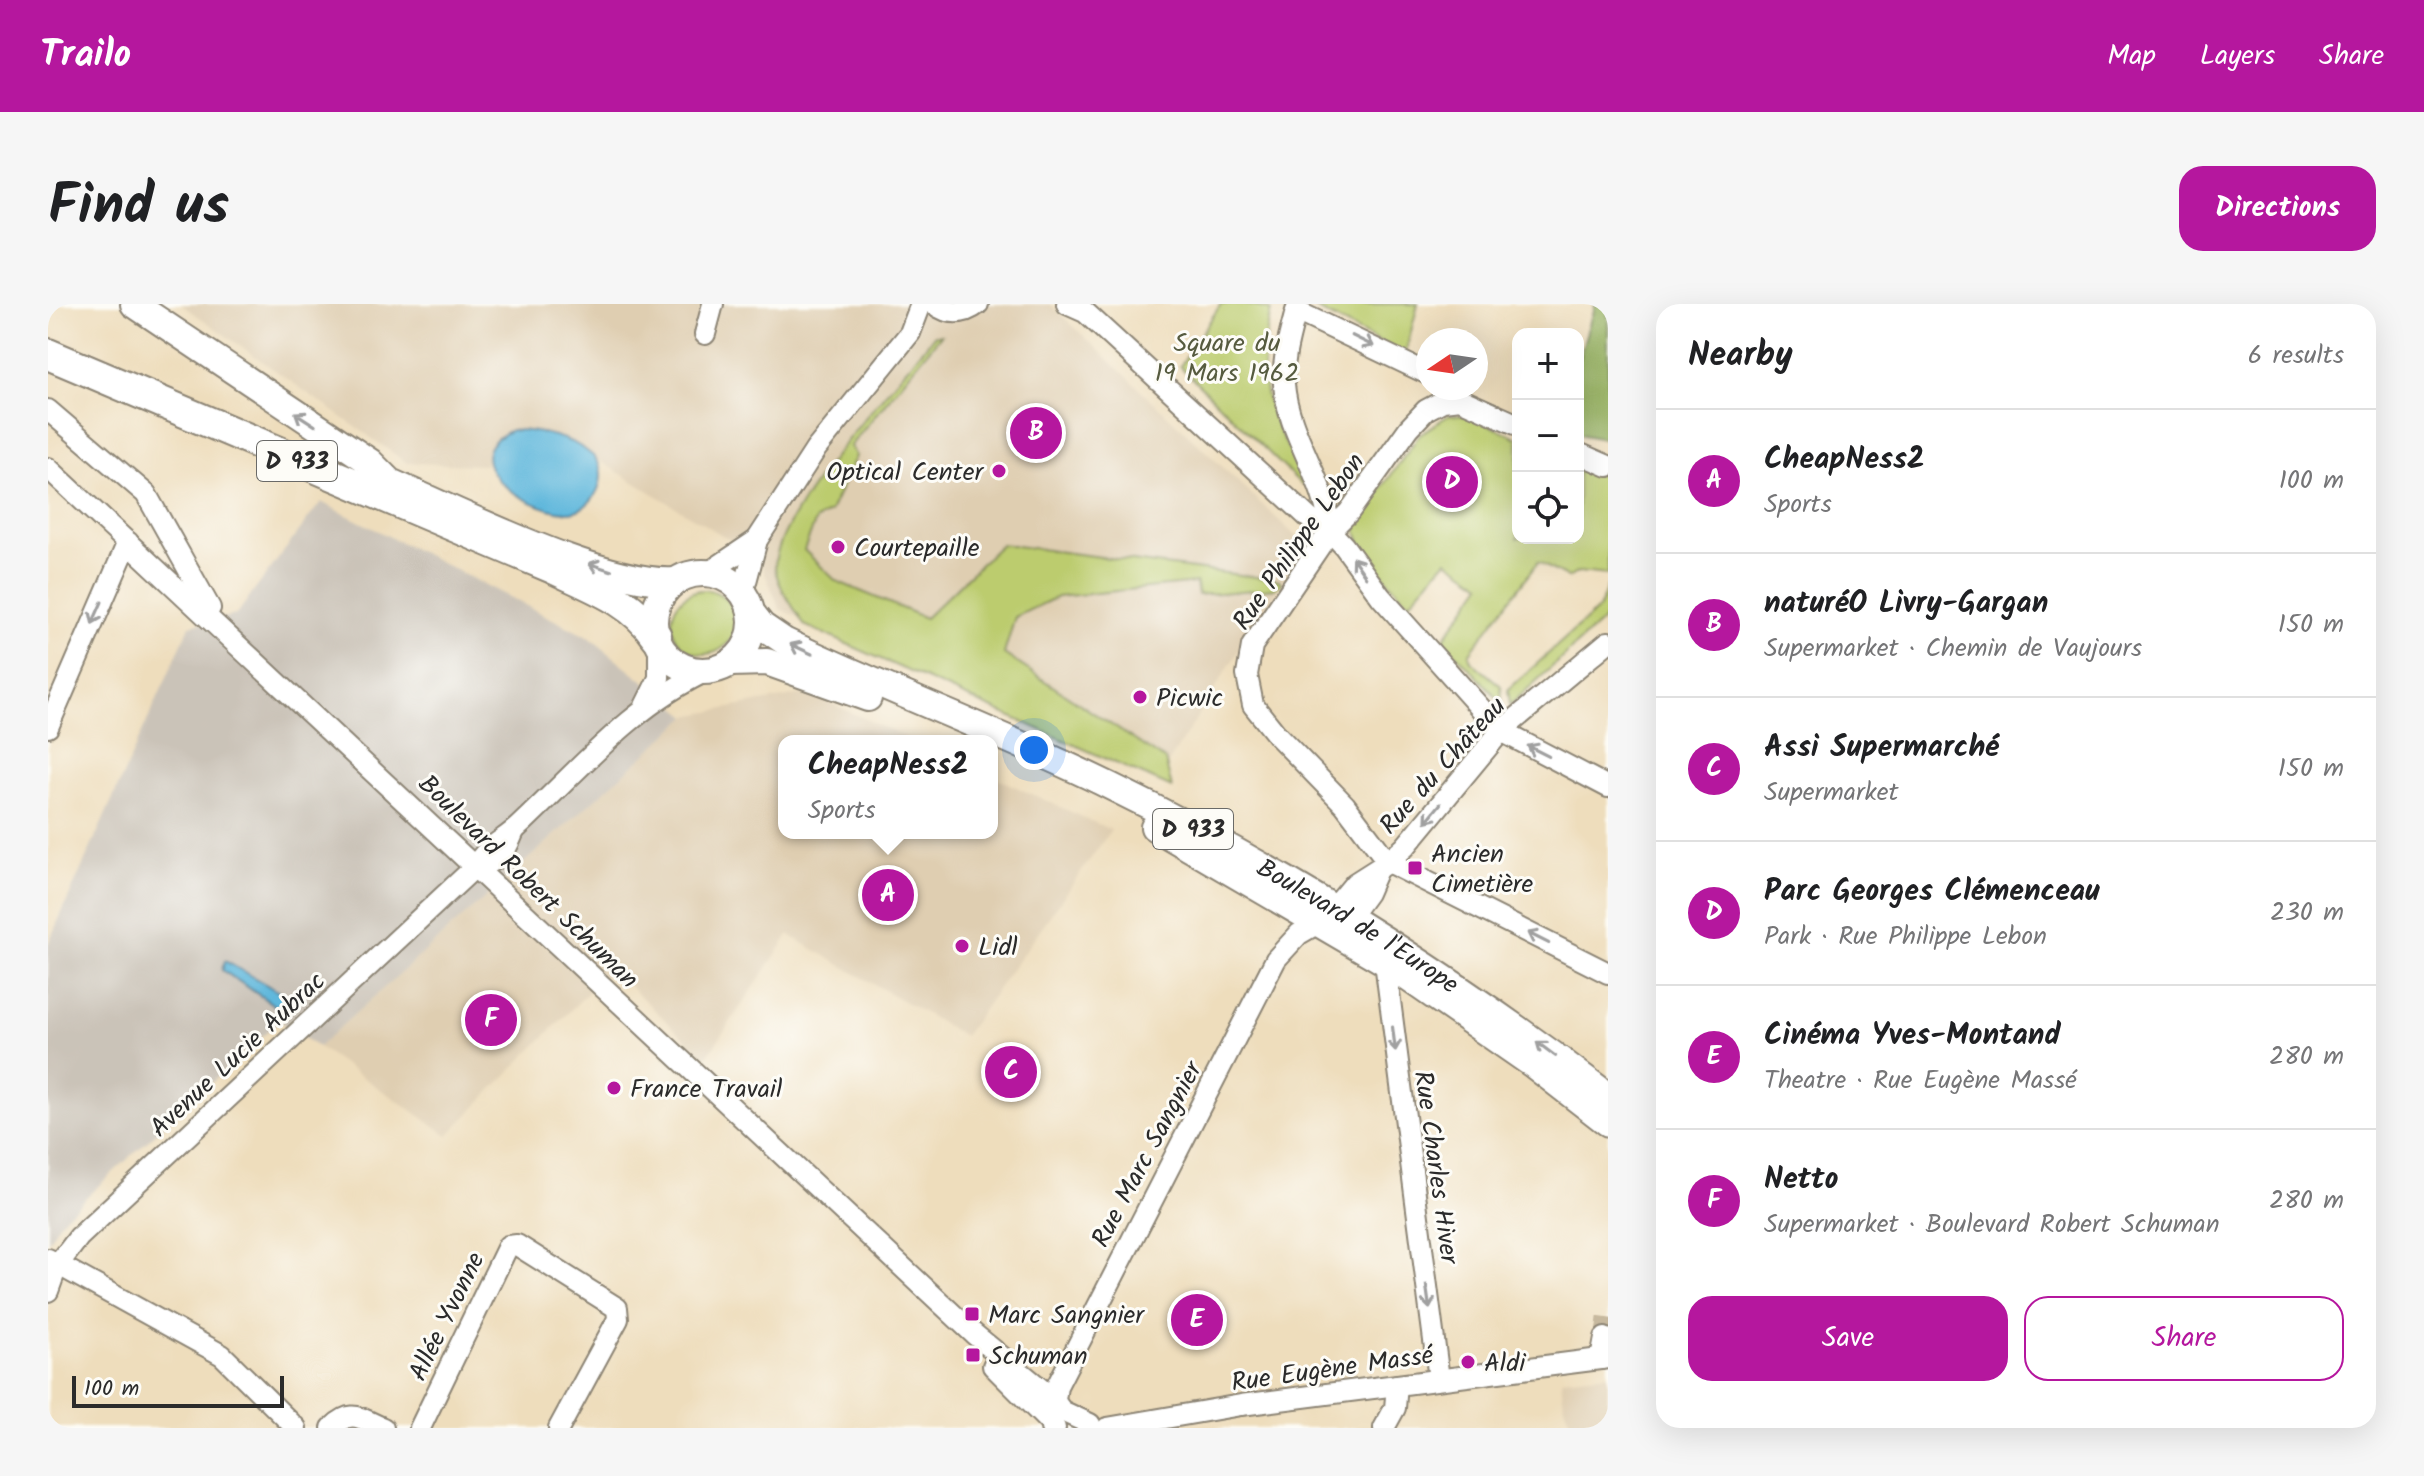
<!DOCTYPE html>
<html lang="en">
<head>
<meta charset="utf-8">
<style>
  :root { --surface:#fff; --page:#f6f6f6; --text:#202124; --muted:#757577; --line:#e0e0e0; --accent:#b5179e }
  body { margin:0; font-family:Kalam,sans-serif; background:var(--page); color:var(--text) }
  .controls { position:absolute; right:24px; top:24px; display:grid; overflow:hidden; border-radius:16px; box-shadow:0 8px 32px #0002 }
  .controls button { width:72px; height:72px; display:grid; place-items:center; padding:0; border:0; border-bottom:2px solid var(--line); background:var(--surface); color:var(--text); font:40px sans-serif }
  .compass { position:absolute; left:1368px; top:24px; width:72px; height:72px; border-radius:50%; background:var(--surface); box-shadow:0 8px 32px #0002; rotate:257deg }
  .scale { position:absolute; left:24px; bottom:20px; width:212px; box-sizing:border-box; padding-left:8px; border:4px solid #2b2b2b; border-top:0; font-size:22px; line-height:28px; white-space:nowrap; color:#2b2b2b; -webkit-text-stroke:6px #fdfcf7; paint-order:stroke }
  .you { position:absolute; left:986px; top:446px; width:28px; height:28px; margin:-20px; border:6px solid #fff; border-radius:50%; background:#1a73e8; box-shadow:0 0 0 12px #1a73e833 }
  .badge { display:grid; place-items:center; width:52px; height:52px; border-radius:50%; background:var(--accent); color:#fff; font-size:26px; font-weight:700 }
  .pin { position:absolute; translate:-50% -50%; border:4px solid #fff; box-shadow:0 2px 8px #0006 }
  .popup { position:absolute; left:730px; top:431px; width:220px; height:104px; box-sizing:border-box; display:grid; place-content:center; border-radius:16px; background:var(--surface); filter:drop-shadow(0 2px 6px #0005); font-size:26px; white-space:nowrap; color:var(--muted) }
  .popup b { font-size:30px; color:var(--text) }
  .popup::after { content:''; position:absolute; left:50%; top:100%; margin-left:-16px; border:16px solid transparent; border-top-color:var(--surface) }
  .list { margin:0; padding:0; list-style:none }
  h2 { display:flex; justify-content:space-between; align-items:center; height:104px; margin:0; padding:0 32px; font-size:34px }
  h2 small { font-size:26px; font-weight:400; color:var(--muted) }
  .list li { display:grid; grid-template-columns:52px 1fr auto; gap:24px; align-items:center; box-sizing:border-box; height:144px; padding:0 32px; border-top:2px solid var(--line) }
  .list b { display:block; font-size:30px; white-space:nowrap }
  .list p { margin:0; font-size:26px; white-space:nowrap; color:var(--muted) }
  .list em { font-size:26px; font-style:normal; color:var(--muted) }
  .actions { display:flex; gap:16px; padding:24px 32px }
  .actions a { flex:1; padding:18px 0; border:2px solid var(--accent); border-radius:24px; text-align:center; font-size:28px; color:var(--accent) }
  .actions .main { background:var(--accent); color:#fff }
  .icon { flex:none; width:44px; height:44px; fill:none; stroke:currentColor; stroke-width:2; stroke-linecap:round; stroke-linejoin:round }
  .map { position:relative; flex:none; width:1560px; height:1124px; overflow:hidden; border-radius:24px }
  header { display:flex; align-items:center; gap:48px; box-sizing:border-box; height:112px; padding:0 40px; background:var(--accent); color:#fff }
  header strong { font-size:38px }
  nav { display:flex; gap:44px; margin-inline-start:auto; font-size:28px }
  .intro { display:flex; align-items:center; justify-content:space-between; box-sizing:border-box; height:192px; padding:0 48px }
  h1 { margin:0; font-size:56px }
  .button { padding:20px 36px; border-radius:24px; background:var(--accent); color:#fff; font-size:28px; font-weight:700 }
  main { display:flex; gap:48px; padding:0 48px }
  aside { flex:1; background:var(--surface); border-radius:24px; box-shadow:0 8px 32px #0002 }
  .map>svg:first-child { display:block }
</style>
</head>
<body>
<header>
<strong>Trailo</strong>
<nav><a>Map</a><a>Layers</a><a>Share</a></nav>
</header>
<div class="intro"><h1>Find us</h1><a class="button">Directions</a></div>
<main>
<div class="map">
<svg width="1560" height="1124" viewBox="0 0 1560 1124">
  <rect width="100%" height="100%" fill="#fdfcf7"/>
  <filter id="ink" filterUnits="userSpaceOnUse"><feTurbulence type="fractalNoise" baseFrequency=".0125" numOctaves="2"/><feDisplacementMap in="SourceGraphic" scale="16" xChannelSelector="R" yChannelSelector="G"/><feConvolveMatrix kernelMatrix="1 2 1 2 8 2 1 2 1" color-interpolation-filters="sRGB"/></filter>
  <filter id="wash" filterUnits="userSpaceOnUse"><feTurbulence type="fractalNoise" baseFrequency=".006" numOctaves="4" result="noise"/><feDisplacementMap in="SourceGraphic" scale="32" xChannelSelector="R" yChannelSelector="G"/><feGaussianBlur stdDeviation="1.8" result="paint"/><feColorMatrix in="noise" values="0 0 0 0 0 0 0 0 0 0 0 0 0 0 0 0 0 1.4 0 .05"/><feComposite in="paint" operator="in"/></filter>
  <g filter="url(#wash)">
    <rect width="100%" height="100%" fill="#eeddbc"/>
    <!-- built -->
    <g fill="#dfceb1">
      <polygon points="133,0 1002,0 1257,241 1111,474 732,305 710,253 517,136 482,126 439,153 437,161 359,159"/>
      <polygon points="761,389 865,437 736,437 736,529 944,529 944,472 1063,526 916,732 741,631 658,754 563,665 400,831 270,743 640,412"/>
      <polygon points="1560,1070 1560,1124 1520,1124 1523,1120 1516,1102 1513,1075"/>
    </g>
    <!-- industrial -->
    <polygon fill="#cac3b8" points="273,198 542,334 640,412 270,743 231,717 13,916 0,938 0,640 142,321 188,311"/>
    <!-- green -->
    <g fill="#bccc6e" stroke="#747c4c" stroke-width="2">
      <path d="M1173,0H1197L1223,6C1205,90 1221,108 1259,180L1254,181L1132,62Z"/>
      <polygon points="1258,0 1370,0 1357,51"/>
      <path d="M887,31H893L802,142L808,152L782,208L768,216L756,246L788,277L877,314L953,240L1231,276L1234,280L1227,284L1150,291L1148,279L1009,293L967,313L956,350L1117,456L1124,484L756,321C747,304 727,280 727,261C729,208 850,76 887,31Z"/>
      <path d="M1401,111L1421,112L1470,134V234H1530V161L1560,174V271L1530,268L1520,274L1490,258L1421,350L1423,357L1453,382L1454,399L1395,336L1434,280L1399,256L1361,299C1342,279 1311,250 1308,221L1372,130Z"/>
      <polygon points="1560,281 1560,312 1462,401 1460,386 1551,304"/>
      <circle cx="656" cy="318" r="32"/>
    </g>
    <!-- forest -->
    <polygon fill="#95b061" stroke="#606e46" stroke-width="2" points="1547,0 1560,0 1560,136 1530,130 1530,57"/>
    <!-- water -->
    <g fill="#5eb7dc" stroke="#447184" stroke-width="2">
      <path d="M463,126C489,126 524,133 544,151C566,170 544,210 518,208C480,206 399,156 463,126Z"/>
      <polygon points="177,657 238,692 238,700 232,705 174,666"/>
    </g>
  </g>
  <g filter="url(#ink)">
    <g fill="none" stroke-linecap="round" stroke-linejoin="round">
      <!-- minor-tunnel -->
      <polyline stroke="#c7b99f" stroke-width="20" stroke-dasharray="20 10" stroke-linecap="butt" points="1557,1034 1560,1011"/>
      <defs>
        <g id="minor">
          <path d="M886,0C900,11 916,11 930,0"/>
          <polyline points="1019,0 1037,8 1262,215 1282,227 1296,242 1333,293 1453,427 1560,483"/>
          <polyline points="657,30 665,0"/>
          <polyline points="0,106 98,190 162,304"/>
          <polyline points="1530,149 1560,162"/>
          <polyline points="0,164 926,1030 1004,1094 1014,1107 1042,1120"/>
          <path d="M1282,227C1278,175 1240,132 1236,80C1234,56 1242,30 1248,7L1380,70"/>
          <polyline points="660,269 709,236"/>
          <polyline points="695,289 709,236 768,145 862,29 873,0"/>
          <polyline points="1560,338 1453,427 1357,543 1340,558 1560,669"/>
          <polyline points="597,402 611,374 611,338"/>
          <polyline points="0,423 80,238"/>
          <path d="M428,562C451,558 458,548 466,527"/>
          <polyline points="1289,615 1300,615 1319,589 1329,566"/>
          <polyline points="1337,658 1391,1075"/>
          <polyline points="0,955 174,1051 248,1124"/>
          <path d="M0,987L9,962L31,933L428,562C439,541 456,537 472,521C531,466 586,400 661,366"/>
          <polyline points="1553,1055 1557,1034"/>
          <polyline points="945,1062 1007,1124"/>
          <path d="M284,1124C304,1104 311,1114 335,1124"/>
          <polyline points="372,1124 460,942 469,941 569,1004 570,1015 511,1124"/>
          <polyline points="1003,1124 1009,1082 1228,655 1251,630 1277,615 1307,579 1340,558 1297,501 1229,431 1205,401 1199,371 1204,342 1282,227 1301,208 1361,124 1378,106 1395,97 1412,95 1470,121"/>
          <polyline points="1059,1124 1193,1101 1560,1054"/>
          <polyline points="1336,1124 1347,1104 1349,1081"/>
        </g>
        <g id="major">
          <path d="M86,0L322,158L342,178C411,207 557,282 628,277"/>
          <circle cx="655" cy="318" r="49"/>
          <path id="s1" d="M703,308L714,322L736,337C843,388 955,429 1062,482C1238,568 1405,673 1560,792"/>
          <polyline points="682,359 719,358 820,394"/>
          <polyline points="1106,523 1337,658 1484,760 1560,819"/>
        </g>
        <path id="highway" d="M0,50L505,264C542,282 584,296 608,332"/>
      </defs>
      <!-- minor casing -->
      <use href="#minor" stroke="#8c8474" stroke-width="24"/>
      <!-- major casing -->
      <use href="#major" stroke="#8c8474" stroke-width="30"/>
      <!-- highway casing -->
      <use href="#highway" stroke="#8c8474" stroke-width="34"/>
      <!-- minor -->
      <use href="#minor" stroke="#fff" stroke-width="20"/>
      <!-- major -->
      <use href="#major" stroke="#fff" stroke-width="26"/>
      <!-- highway -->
      <use href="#highway" stroke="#fff" stroke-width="30"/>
    </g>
    <!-- one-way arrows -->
    <defs><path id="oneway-shaft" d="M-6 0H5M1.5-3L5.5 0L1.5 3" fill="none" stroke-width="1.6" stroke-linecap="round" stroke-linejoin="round" transform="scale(2)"/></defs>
    <g stroke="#a0a0a0">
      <use href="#oneway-shaft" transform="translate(1315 37) rotate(26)"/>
      <use href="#oneway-shaft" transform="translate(257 115) rotate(-147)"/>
      <use href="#oneway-shaft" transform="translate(552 263) rotate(-162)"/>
      <use href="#oneway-shaft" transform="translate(1311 263) rotate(-125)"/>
      <use href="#oneway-shaft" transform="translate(49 309) rotate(114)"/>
      <use href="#oneway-shaft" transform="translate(753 345) rotate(-155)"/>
      <use href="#oneway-shaft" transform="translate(1490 447) rotate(-153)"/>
      <use href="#oneway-shaft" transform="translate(1385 509) rotate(129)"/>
      <use href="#oneway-shaft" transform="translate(1490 634) rotate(-153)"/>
      <use href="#oneway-shaft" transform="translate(1346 735) rotate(83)"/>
      <use href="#oneway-shaft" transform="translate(1498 745) rotate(-143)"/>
      <use href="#oneway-shaft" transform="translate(1380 993) rotate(82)"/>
    </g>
  </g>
  <!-- markers -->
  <g fill="#b5179e" stroke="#fdfcf7" stroke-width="3">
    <circle cx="951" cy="167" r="8"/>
    <circle cx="790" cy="243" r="8"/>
    <circle cx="1092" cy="393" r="8"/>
    <rect x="1359" y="556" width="16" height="16" rx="4"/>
    <circle cx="914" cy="642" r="8"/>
    <circle cx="566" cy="784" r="8"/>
    <rect x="916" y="1002" width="16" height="16" rx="4"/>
    <rect x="917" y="1043" width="16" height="16" rx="4"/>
    <circle cx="1420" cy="1058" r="8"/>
  </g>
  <g text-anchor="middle" stroke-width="6" stroke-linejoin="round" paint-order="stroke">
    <!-- shield labels -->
    <g fill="#fdfcf7" stroke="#6a6a68" stroke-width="2">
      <rect x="209" y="137" width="80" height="40" rx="6"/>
      <rect x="1105" y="505" width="80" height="40" rx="6"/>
    </g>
    <g font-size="24" font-weight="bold" fill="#2b2b2b">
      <text x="249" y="165">D 933</text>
      <text x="1145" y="533">D 933</text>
    </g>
    <!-- park labels -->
    <g font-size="26" fill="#565b3f" stroke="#fdfcf7">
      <text x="1179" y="47">Square du<tspan x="1179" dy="30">19 Mars 1962</tspan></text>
    </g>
    <!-- poi labels -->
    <g font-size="26" fill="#2b2b2b" stroke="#fdfcf7" text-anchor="start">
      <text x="935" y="176" text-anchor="end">Optical Center</text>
      <text x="806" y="252">Courtepaille</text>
      <text x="1108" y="402">Picwic</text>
      <text x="1383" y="558">Ancien<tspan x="1383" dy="30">Cimetière</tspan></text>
      <text x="930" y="651">Lidl</text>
      <text x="582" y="793">France Travail</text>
      <text x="940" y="1019">Marc Sangnier</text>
      <text x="941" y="1060">Schuman</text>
      <text x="1436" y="1067">Aldi</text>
    </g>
    <!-- street labels -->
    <g font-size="26" fill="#2b2b2b" stroke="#fdfcf7">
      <text transform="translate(1250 237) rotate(-55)" y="9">Rue Philippe Lebon</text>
      <text transform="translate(1394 461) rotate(-48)" y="9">Rue du Château</text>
      <text transform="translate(481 577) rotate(44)" y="9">Boulevard Robert Schuman</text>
      <text dy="9" stroke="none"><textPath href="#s1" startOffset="686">Boulevard de l'Europe</textPath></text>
      <text transform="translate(189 750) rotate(-43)" y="9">Avenue Lucie Aubrac</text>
      <text transform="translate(1098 850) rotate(-62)" y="9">Rue Marc Sangnier</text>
      <text transform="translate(1389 863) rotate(82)" y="9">Rue Charles Hiver</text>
      <text transform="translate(398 1012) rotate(-64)" y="9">Allée Yvonne</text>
      <text transform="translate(1284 1064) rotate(-8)" y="9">Rue Eugène Massé</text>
    </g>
  </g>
</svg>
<div class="controls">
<button>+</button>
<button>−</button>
<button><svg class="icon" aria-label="locate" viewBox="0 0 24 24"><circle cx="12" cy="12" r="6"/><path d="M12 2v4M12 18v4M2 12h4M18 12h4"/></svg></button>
</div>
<svg class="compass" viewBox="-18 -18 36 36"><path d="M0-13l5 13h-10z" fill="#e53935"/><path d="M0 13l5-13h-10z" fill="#757577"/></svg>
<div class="scale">100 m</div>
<div class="you"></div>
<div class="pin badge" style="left:840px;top:591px">A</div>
<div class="popup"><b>CheapNess2</b>Sports</div>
<div class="pin badge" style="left:988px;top:129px">B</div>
<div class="pin badge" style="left:963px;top:768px">C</div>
<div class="pin badge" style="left:1404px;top:178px">D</div>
<div class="pin badge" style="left:1149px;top:1016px">E</div>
<div class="pin badge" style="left:443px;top:716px">F</div>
</div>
<aside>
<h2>Nearby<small>6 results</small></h2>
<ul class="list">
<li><span class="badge">A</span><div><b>CheapNess2</b><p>Sports</p></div><em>100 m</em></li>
<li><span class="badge">B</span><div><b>naturéO Livry-Gargan</b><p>Supermarket · Chemin de Vaujours</p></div><em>150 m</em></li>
<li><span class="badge">C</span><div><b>Assi Supermarché</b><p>Supermarket</p></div><em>150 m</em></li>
<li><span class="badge">D</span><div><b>Parc Georges Clémenceau</b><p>Park · Rue Philippe Lebon</p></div><em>230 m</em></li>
<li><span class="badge">E</span><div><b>Cinéma Yves-Montand</b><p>Theatre · Rue Eugène Massé</p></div><em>280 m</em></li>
<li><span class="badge">F</span><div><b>Netto</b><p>Supermarket · Boulevard Robert Schuman</p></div><em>280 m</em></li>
</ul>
<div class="actions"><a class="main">Save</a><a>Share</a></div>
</aside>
</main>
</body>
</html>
